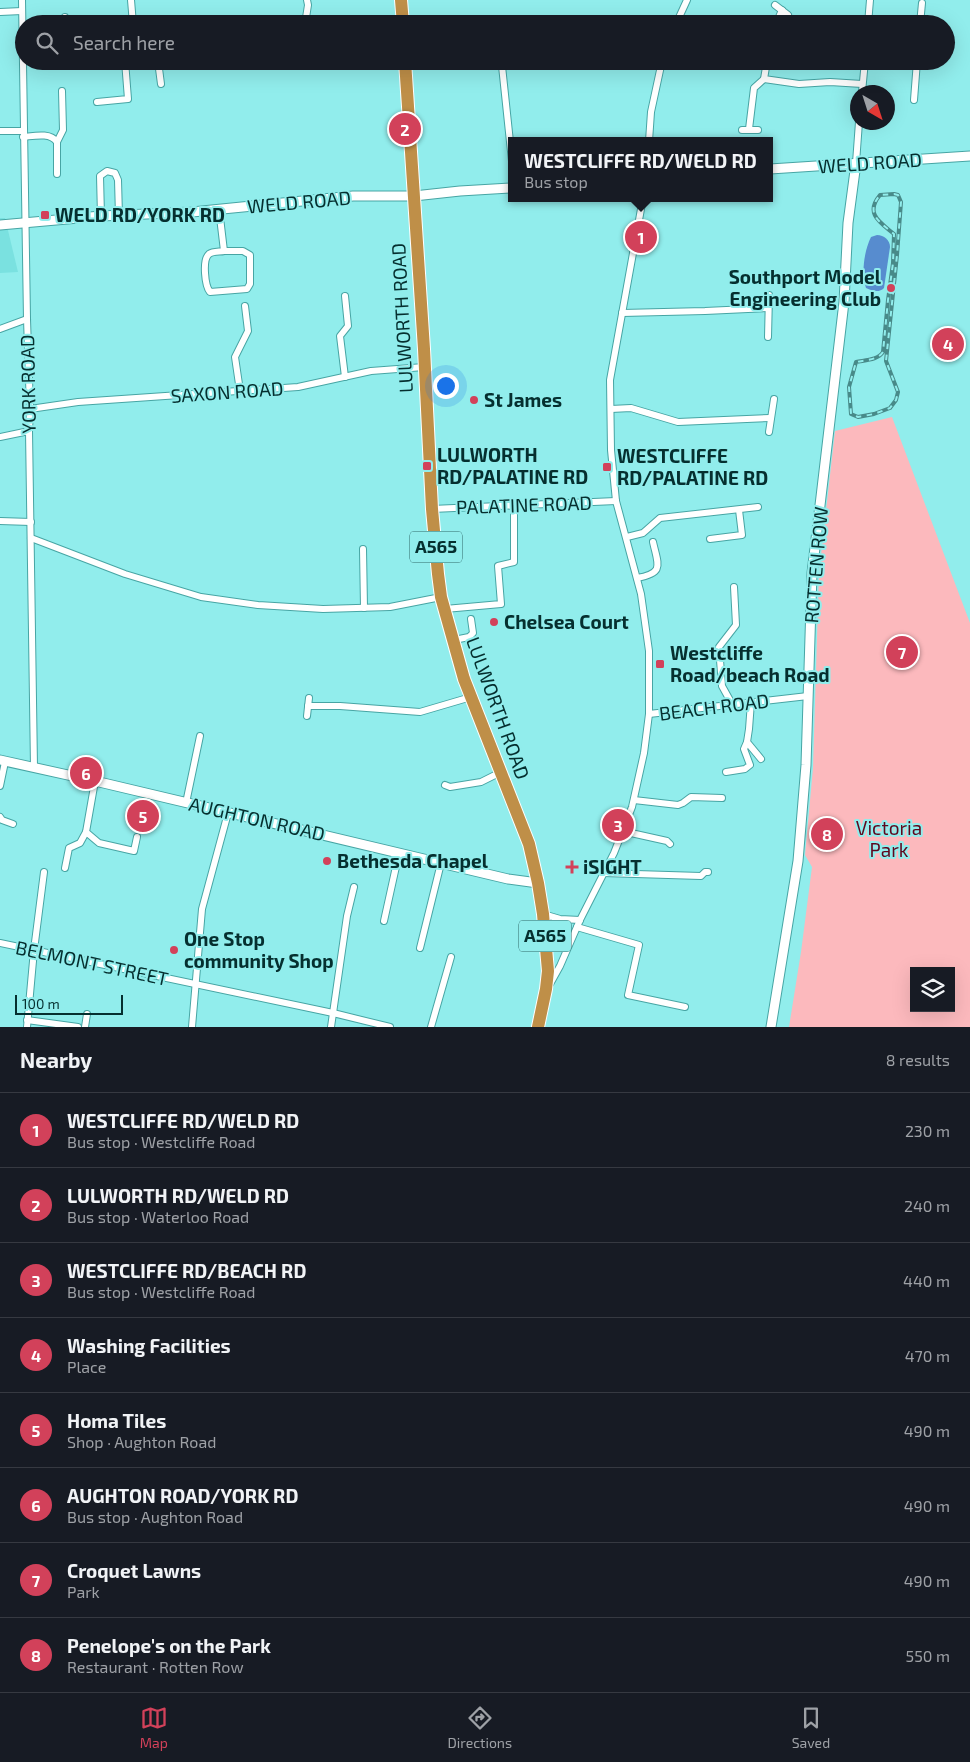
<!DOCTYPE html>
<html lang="en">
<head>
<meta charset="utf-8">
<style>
  :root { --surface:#171b24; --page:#20242c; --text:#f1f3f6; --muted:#9ea1a6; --line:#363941; --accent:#d2415a }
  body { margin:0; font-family:"Exo 2",sans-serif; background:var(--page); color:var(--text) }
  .controls { position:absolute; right:15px; bottom:15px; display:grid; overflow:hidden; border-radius:0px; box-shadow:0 5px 20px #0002 }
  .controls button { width:45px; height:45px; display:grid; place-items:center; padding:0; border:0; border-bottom:1px solid var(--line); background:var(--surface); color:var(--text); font:25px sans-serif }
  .compass { position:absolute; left:850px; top:85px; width:45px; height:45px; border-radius:50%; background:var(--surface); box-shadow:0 5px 20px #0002; rotate:141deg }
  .scale { position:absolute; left:15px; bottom:12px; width:108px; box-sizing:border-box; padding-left:5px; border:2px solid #052f2f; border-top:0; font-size:14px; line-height:18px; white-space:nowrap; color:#052f2f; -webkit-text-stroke:4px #91edec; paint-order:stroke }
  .you { position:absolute; left:445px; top:385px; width:18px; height:18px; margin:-12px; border:4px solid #fff; border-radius:50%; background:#1a73e8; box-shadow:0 0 0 8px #1a73e833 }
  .badge { display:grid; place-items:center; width:32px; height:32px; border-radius:50%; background:var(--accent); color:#fff; font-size:16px; font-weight:700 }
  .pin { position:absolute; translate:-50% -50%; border:2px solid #fff; box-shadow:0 1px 5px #0006 }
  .popup { position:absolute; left:508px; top:137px; width:265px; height:65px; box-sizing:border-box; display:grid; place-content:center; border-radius:0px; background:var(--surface); filter:drop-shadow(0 1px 4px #0005); font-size:16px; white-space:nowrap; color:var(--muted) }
  .popup b { font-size:19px; color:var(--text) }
  .popup::after { content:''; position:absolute; left:50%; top:100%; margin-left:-10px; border:10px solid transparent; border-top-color:var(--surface) }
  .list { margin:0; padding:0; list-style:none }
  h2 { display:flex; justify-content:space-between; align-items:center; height:65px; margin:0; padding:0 20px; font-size:21px }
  h2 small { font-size:16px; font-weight:400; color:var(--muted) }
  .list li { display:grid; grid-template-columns:32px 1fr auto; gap:15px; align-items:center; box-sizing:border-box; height:75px; padding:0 20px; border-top:1px solid var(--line) }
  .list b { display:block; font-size:19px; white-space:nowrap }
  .list p { margin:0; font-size:16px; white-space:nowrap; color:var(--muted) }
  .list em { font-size:16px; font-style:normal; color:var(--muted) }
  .icon { flex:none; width:28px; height:28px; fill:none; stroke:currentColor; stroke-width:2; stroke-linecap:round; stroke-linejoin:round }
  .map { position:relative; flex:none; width:970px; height:1027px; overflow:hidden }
  .search { position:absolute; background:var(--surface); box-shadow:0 5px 20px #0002; left:15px; right:15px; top:15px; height:55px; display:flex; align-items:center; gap:12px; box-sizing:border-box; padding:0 18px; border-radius:28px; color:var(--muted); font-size:19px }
  .sheet { height:665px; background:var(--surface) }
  nav { display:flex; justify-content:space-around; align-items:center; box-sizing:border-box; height:70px; border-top:1px solid var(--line); background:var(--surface); font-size:14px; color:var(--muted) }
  nav a { display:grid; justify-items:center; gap:2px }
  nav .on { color:var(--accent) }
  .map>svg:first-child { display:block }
</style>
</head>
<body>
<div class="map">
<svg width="970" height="1027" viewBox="0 0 970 1027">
  <rect width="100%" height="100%" fill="#91edec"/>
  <!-- built -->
  <polygon fill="#7ae1e0" points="0,218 5,218 18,272 0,273"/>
  <!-- green -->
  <path fill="#fcb9bd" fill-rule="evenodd" d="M892,417L970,623V1027H789L801,952L812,867L805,855L813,768L819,573L835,431ZM914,971H951V1008H914Z"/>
  <!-- water -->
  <path fill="#578ccf" d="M877,235C884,235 890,240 890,247L884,288C879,293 873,291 866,288C861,274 864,251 871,237Z"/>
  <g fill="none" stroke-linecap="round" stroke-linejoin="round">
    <defs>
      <g id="street">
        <polyline points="22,0 27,319 30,409 29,431 34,767"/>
        <polyline points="131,0 133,24"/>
        <polyline points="775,5 788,15"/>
        <polyline points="0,12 22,11"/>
        <polyline points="65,17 66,24"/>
        <polyline points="305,24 308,5 307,0"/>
        <polyline points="676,24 687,0"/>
        <polyline points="776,24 782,10"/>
        <polyline points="868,24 870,0"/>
        <polyline points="920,24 922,3"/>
        <polyline points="158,61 161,84"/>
        <polyline points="767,61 764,79 799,84 830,82 862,84"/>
        <polyline points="502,66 512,161"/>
        <polyline points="862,92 865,61"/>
        <polyline points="914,100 917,61"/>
        <polyline points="97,102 128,99 125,61"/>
        <polyline points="749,129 754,88 764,79"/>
        <polyline points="742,130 758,130"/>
        <polyline points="0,131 23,131"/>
        <path d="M23,137C34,136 50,132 57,142V174"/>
        <polyline points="649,141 651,112 662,61"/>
        <polyline points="57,142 63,130 62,91"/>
        <polyline points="856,163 859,122"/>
        <path d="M219,209L224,251H243L250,255V284L247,289L210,292C205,286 202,260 209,254C213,251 220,252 224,251"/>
        <polyline points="101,216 100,176 107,171 115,173 118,180 119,216"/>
        <polyline points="622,313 705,311 768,308"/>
        <polyline points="0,329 27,319"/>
        <polyline points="768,337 769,295"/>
        <polyline points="345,377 340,336 348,326 345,296"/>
        <polyline points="240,391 235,357 248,331 245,306"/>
        <polyline points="30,409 78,402 298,387 371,371 424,367"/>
        <polyline points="611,409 631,408 678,422 770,418"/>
        <polyline points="769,432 774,399"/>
        <polyline points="0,437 29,431"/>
        <polyline points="432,509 616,501"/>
        <polyline points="0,521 31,522"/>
        <polyline points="627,537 643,533 660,518 758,507"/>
        <polyline points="31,538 125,574 201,597 258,605 323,609 390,607 441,597"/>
        <polyline points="710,539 742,535 739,510"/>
        <polyline points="363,549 364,608"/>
        <path d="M637,578C665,573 658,565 653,542"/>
        <polyline points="445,609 501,604 498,566 514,562 514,505"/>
        <polyline points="454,640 469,637 473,633 471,619"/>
        <polyline points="751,702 749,729 747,742 761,759"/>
        <polyline points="732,704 722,686 719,647 736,625 734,587"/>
        <polyline points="308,706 340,706 420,712 471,697"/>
        <polyline points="649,714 808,696"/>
        <polyline points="307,716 309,698"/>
        <polyline points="726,772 745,769 750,765 744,749 747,742"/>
        <polyline points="95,781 86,832 99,843 134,851 137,837"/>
        <polyline points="445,785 450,787 481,782 501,772"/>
        <polyline points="0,786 5,762"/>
        <polyline points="634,800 678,805 683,803 691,797 722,798"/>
        <polyline points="186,803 200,736"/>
        <polyline points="0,817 2,820 13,824"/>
        <polyline points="622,831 667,841 670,844"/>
        <polyline points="65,868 69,848 80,843 86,832"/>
        <polyline points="603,873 701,876 705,872 708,872"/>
        <polyline points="543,914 560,919 580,920"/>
        <polyline points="384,921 399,853"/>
        <polyline points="577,927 639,945 628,995 685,1007"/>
        <polyline points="0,943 333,1013 390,1027"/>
        <polyline points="420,948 441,863"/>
        <polyline points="550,984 560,966 580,920 614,853 632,807 644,753 649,714 649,651 641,594 616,501 611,450 610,380 643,198"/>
        <polyline points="27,1020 78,1027"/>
        <polyline points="27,1027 34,950 44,872"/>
        <polyline points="85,1027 87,1014"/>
        <polyline points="192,1027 202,909 228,813"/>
        <polyline points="331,1027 347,916 354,887"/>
        <polyline points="431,1027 451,957"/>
      </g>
      <g id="secondary">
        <polyline points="770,169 970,156"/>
        <polyline points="0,225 101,216 192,212 353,196 414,196 460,191 512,188"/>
        <polyline points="0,760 95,781 508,879 538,883"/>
        <polyline points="771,1027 798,861 806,765 812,573 844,302 848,223 856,163"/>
      </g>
      <g id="highway">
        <polyline points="401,0 403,24"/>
        <polyline points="405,61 424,349 432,509 438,574 441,597 464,679 529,844 538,883 543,914 548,971 546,989 538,1027"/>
      </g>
    </defs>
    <!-- street casing -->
    <use href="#street" stroke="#47a5a4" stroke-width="8"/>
    <!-- secondary casing -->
    <use href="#secondary" stroke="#47a5a4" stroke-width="11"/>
    <!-- highway casing -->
    <use href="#highway" stroke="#fff" stroke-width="14"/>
    <!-- street -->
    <use href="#street" stroke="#fff" stroke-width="6"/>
    <!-- secondary -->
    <use href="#secondary" stroke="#fff" stroke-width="9"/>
    <!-- highway -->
    <use href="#highway" stroke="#bf8f48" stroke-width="12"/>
    <defs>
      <path id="rail" d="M894,194L898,195L901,202L897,255L886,361L898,392L896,400L890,408L874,414L858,417L851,414L849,387L856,362C866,360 878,360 883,352L888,300L893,263L894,234C881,223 864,214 880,195Z"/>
    </defs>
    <!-- rail casing -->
    <use href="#rail" stroke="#488a89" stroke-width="4"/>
    <!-- rail -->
    <use href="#rail" stroke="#91edec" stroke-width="2" stroke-dasharray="5.5" stroke-linecap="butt"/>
  </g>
  <!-- markers -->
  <g fill="#d2415a" stroke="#91edec" stroke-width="2">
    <rect x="40" y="210" width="10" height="10" rx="2.5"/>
    <circle cx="891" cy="288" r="5"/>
    <circle cx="474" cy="400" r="5"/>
    <rect x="422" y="461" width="10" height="10" rx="2.5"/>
    <rect x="602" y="462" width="10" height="10" rx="2.5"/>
    <circle cx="494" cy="622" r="5"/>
    <rect x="655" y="659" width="10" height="10" rx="2.5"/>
    <circle cx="327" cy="861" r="5"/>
    <path d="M569.5 859.5h5v5h5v5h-5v5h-5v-5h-5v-5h5z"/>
    <circle cx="174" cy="950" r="5"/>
  </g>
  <g text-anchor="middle" stroke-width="4" stroke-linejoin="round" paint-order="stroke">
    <!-- shield labels -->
    <g fill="#91edec" stroke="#2f6868" stroke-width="1">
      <rect x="410" y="531.5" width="52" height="31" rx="4"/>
      <rect x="519" y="920.5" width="52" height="31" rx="4"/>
    </g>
    <g font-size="18" font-weight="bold" fill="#052f2f">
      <text x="436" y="553">A565</text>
      <text x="545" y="942">A565</text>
    </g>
    <!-- street labels -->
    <g font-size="19" fill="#052f2f" stroke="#91edec">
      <text transform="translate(870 163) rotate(-4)" y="7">WELD ROAD</text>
      <text transform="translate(299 202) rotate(-5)" y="7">WELD ROAD</text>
      <text transform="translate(402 318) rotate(-93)" y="7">LULWORTH ROAD</text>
      <text transform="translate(28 384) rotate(-91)" y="7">YORK ROAD</text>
      <text transform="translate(227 392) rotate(-4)" y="7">SAXON ROAD</text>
      <text transform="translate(524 505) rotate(-2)" y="7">PALATINE ROAD</text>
      <text transform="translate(816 565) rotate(-85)" y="7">ROTTEN ROW</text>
      <text transform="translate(714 707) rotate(-7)" y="7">BEACH ROAD</text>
      <text transform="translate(498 708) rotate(70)" y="7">LULWORTH ROAD</text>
      <text transform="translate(257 819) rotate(13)" y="7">AUGHTON ROAD</text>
      <text transform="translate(92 963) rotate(12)" y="7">BELMONT STREET</text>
    </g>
    <!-- poi labels -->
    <g font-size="19" font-weight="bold" fill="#052f2f" stroke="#91edec" text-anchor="start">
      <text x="55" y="222">WELD RD/YORK RD</text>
      <text x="881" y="284" text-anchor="end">Southport Model<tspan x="881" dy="22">Engineering Club</tspan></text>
      <text x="484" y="407">St James</text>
      <text x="437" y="462">LULWORTH<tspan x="437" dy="22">RD/PALATINE RD</tspan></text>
      <text x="617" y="463">WESTCLIFFE<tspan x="617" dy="22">RD/PALATINE RD</tspan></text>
      <text x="504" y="629">Chelsea Court</text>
      <text x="670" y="660">Westcliffe<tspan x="670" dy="22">Road/beach Road</tspan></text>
      <text x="337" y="868">Bethesda Chapel</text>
      <text x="583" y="874">iSIGHT</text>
      <text x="184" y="946">One Stop<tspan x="184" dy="22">community Shop</tspan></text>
    </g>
    <!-- park labels -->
    <g font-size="19" fill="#5f071d" stroke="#91edec">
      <text x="889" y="835">Victoria<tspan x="889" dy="22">Park</tspan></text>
    </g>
  </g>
</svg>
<div class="controls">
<button><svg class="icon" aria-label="layers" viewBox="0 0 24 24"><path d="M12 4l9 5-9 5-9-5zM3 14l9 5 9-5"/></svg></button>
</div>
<svg class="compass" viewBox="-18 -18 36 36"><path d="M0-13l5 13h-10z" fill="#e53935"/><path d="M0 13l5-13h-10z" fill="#9ea1a6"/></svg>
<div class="scale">100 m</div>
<div class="you"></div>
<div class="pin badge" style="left:641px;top:237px">1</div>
<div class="popup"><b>WESTCLIFFE RD/WELD RD</b>Bus stop</div>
<div class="pin badge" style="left:405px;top:129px">2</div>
<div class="pin badge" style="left:618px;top:825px">3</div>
<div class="pin badge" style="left:948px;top:344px">4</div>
<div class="pin badge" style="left:143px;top:816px">5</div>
<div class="pin badge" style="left:86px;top:773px">6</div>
<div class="pin badge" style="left:902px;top:652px">7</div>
<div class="pin badge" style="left:827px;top:834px">8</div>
<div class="search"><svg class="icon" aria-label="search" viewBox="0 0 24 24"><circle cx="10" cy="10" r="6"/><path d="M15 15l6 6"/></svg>Search here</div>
</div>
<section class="sheet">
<h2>Nearby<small>8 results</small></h2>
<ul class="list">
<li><span class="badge">1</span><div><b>WESTCLIFFE RD/WELD RD</b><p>Bus stop · Westcliffe Road</p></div><em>230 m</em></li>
<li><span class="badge">2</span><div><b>LULWORTH RD/WELD RD</b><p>Bus stop · Waterloo Road</p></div><em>240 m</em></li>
<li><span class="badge">3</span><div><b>WESTCLIFFE RD/BEACH RD</b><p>Bus stop · Westcliffe Road</p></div><em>440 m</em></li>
<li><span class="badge">4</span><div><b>Washing Facilities</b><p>Place</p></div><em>470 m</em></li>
<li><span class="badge">5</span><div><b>Homa Tiles</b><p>Shop · Aughton Road</p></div><em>490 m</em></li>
<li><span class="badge">6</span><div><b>AUGHTON ROAD/YORK RD</b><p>Bus stop · Aughton Road</p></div><em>490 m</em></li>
<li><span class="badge">7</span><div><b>Croquet Lawns</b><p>Park</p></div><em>490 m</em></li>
<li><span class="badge">8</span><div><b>Penelope's on the Park</b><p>Restaurant · Rotten Row</p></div><em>550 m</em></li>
</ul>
</section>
<nav>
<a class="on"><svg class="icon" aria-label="map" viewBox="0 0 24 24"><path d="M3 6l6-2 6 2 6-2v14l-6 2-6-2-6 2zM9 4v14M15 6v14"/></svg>Map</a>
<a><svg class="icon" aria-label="directions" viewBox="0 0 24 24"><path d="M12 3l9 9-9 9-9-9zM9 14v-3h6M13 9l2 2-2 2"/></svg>Directions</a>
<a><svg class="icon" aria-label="saved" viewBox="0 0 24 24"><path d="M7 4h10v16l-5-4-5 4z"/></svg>Saved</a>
</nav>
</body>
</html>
